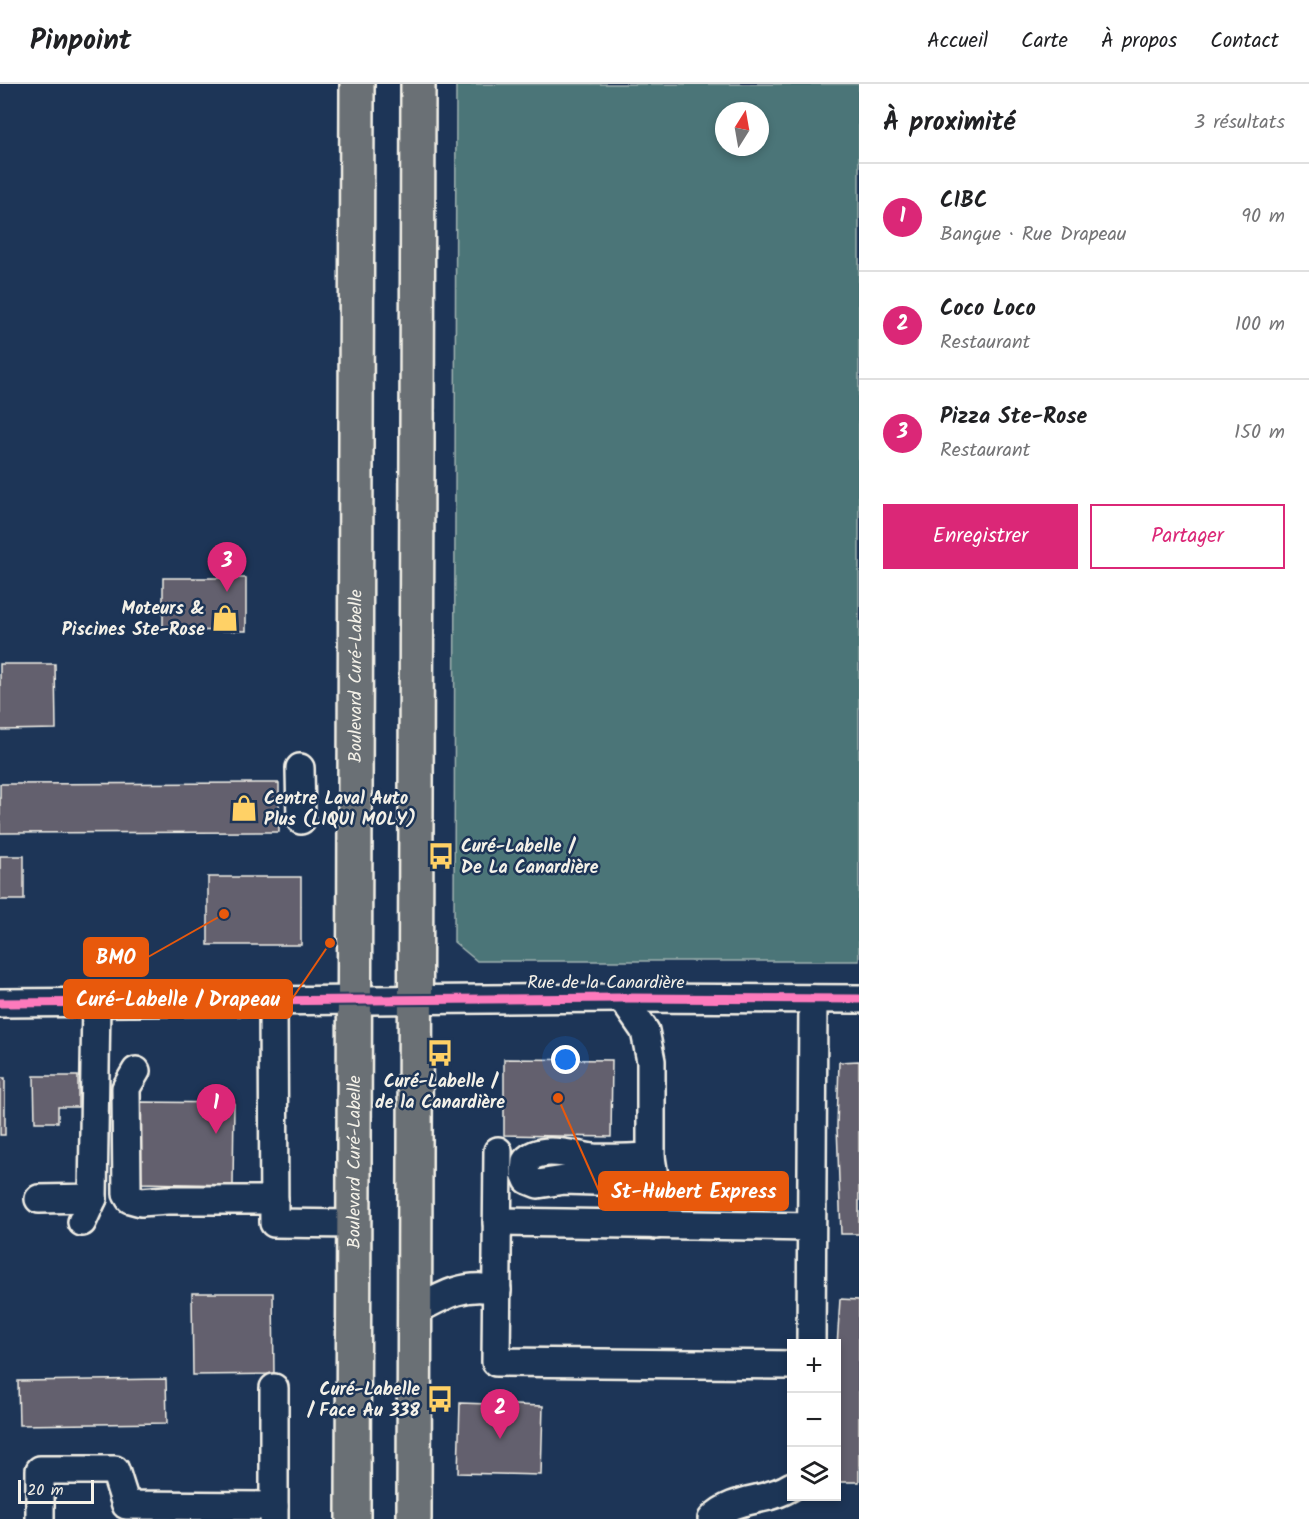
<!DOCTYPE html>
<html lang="fr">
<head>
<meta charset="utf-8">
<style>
  :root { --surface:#fff; --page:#f6f6f6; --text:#202124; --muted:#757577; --line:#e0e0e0; --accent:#db2777 }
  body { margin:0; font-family:Kalam,sans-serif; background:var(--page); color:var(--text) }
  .controls { position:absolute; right:18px; bottom:18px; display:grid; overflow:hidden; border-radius:0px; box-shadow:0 3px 9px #0003 }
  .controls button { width:54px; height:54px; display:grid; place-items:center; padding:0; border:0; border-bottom:2px solid var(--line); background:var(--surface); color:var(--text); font:30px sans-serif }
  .compass { position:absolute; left:715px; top:18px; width:54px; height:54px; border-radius:50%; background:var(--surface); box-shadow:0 3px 9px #0003; rotate:11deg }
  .scale { position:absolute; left:18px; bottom:15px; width:76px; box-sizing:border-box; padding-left:6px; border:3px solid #f4f1e8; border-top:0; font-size:16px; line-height:21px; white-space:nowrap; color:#f4f1e8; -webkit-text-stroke:4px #1d3557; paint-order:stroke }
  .you { position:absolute; left:566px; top:976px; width:21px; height:21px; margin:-15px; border:4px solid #fff; border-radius:50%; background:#1a73e8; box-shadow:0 0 0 9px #1a73e833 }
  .badge { display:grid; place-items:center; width:39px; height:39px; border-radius:50%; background:var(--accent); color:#fff; font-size:20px; font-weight:700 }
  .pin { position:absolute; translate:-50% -50px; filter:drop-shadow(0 2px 3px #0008) }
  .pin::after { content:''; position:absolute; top:32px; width:21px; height:18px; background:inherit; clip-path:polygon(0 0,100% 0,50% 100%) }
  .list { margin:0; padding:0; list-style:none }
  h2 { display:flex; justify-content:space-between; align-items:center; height:78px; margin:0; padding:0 24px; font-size:26px }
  h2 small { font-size:20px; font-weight:400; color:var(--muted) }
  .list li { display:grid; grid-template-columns:39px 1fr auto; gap:18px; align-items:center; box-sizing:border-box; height:108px; padding:0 24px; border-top:2px solid var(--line) }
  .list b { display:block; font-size:22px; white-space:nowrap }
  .list p { margin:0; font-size:20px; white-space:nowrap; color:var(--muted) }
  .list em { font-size:20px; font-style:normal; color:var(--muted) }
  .actions { display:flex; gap:12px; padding:18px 24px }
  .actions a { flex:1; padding:14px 0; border:2px solid var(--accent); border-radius:0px; text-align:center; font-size:21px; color:var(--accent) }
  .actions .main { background:var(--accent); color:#fff }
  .icon { flex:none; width:33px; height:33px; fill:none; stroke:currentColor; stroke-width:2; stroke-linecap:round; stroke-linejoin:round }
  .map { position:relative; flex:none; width:859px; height:1435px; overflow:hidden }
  header { display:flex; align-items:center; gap:36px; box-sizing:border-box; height:84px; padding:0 30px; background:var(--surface); border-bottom:2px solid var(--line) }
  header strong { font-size:28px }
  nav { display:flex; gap:33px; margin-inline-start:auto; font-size:21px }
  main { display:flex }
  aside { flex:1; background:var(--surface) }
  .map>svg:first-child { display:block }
</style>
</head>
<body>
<header>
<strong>Pinpoint</strong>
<nav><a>Accueil</a><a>Carte</a><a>À propos</a><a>Contact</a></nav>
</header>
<main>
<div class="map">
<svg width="859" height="1435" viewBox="0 0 859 1435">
  <rect width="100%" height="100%" fill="#1d3557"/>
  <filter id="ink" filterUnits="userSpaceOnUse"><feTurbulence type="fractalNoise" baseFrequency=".0167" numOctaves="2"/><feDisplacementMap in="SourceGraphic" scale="12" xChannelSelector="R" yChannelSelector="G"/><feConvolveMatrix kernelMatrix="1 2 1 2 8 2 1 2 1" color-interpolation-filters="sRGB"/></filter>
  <g filter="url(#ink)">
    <!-- green -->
    <path fill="#4c7478" stroke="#a0b2b0" stroke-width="1.5" fill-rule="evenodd" d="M456,0H859V877H477L454,858ZM724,27H760V63H724Z"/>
    <!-- building -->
    <g fill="#63606e" stroke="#f4f1e8" stroke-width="1.5">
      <polygon points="163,494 246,494 246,547 163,546"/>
      <polygon points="0,580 55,580 56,645 0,646"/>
      <polygon points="279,699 279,748 0,749 0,700"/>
      <rect x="0" y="772" width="24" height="44"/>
      <rect x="208" y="793" width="93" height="68"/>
      <polygon points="504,975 612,976 611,1053 504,1051"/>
      <polygon points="859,977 859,1150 841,1150 837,1042 839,978"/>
      <polygon points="34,992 78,992 78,1023 58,1023 58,1038 35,1038"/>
      <rect x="0" y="994" width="5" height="57"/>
      <polygon points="140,1018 234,1019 233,1101 139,1099"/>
      <polygon points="192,1209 273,1209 274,1290 193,1291"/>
      <polygon points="840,1215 859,1216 859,1398 836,1398 836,1279"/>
      <polygon points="166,1295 167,1339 19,1341 18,1297"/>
      <polygon points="460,1319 543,1322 541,1391 458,1389"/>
    </g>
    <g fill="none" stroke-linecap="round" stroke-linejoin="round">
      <defs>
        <g id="minor">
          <polyline points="300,684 301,736"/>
          <polyline points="622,914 645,947 651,977 651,1073 655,1099 656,1141"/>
          <polyline points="273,917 274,1139 353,1140"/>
          <polyline points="0,919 622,914 859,915"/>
          <polyline points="136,987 126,1004 127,1110 130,1115 141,1118 167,1116 274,1116"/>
          <polyline points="498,1067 496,1278 792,1281"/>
          <path d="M651,1073C632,1074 613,1075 594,1074C575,1072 541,1060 526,1077L525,1089L528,1096L538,1100L564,1096L655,1099"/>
          <polyline points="39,1115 93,1114 96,918"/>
          <polyline points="82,1138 93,1114"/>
          <polyline points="497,1138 811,1143"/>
          <path d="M415,1227C442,1212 465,1198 497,1206"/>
          <polyline points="811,1260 813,915"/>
          <polyline points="40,1435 40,1386 115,1386 126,1421 274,1422"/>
          <polyline points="274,1435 274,1304"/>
          <path d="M712,1435C734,1412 766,1419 792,1402"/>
        </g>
        <g id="major">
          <path id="s1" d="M353,1435L357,0"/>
          <polyline points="414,1435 418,0"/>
        </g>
      </defs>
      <!-- minor casing -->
      <use href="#minor" stroke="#f4f1e8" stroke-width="32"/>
      <!-- major casing -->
      <use href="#major" stroke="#f4f1e8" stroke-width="38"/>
      <!-- minor -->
      <use href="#minor" stroke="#1d3557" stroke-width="27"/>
      <!-- major -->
      <use href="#major" stroke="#6b7074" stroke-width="33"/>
      <defs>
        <polyline id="cycleway" points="0,919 622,914 859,915"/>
      </defs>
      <!-- cycleway casing -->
      <use href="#cycleway" stroke="#1d3557" stroke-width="13"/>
      <!-- cycleway -->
      <use href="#cycleway" stroke="#fd7abc" stroke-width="9"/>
    </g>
  </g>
  <!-- icons -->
  <defs>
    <symbol id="shop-bare" viewBox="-9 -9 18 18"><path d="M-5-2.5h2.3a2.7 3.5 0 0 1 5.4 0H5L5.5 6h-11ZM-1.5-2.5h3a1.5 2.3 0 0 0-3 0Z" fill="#ffd166" stroke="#1d3557" stroke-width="2.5" paint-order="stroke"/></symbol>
    <symbol id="bus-bare" viewBox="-9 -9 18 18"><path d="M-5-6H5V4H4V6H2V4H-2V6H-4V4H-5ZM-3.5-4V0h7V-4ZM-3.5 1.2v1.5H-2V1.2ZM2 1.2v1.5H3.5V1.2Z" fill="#ffd166" stroke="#1d3557" stroke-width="2.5" paint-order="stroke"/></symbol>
  </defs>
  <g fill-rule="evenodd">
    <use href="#shop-bare" x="206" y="515" width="38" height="38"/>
    <use href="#shop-bare" x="225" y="705" width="38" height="38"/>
    <use href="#bus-bare" x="422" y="753" width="38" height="38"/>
    <use href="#bus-bare" x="421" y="950" width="38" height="38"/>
    <use href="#bus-bare" x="421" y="1296" width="38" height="38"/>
  </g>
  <g text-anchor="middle" stroke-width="5" stroke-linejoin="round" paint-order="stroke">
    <!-- poi labels -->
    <g font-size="18" font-weight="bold" fill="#f4f1e8" stroke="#1d3557" text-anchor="end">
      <text x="205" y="530">Moteurs &amp;<tspan x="205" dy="21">Piscines Ste-Rose</tspan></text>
      <text x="264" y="720" text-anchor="start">Centre Laval Auto<tspan x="264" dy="21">Plus (LIQUI MOLY)</tspan></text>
      <text x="461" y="768" text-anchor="start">Curé-Labelle /<tspan x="461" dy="21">De La Canardière</tspan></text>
      <text x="440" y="1003" text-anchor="middle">Curé-Labelle /<tspan x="440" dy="21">de la Canardière</tspan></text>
      <text x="420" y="1311">Curé-Labelle<tspan x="420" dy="21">/ Face Au 338</tspan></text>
    </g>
    <!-- street labels -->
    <g font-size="18" fill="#f4f1e8" stroke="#1d3557">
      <text dy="6" stroke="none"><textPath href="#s1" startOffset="843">Boulevard Curé-Labelle</textPath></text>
      <text x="606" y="904">Rue de la Canardière</text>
      <text dy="6" stroke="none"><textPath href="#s1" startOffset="357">Boulevard Curé-Labelle</textPath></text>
    </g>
  </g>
  <!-- callouts -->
  <path fill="none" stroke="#e8590c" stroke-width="2" d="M224 830L148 873M330 859L292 915M558 1014L599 1107"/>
  <g fill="#e8590c" stroke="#1d3557" stroke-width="2">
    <circle cx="224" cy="830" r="6"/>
    <circle cx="330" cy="859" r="6"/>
    <circle cx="558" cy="1014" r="6"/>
  </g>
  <g fill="#e8590c" stroke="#e8590c" stroke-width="2">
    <rect x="84" y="854" width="64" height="38" rx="6"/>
    <rect x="64" y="896" width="228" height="38" rx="6"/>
    <rect x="599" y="1088" width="189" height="38" rx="6"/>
  </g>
  <g font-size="20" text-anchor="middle" font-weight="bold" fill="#fff">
    <text x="116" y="880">BMO</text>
    <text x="178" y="922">Curé-Labelle / Drapeau</text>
    <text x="694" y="1114">St-Hubert Express</text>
  </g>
</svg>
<div class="controls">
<button>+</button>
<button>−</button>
<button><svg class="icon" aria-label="layers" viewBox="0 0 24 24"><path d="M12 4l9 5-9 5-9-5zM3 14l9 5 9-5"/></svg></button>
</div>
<svg class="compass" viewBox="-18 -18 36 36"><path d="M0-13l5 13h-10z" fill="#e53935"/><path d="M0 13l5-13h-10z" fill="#757577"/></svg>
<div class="scale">20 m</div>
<div class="you"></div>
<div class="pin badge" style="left:216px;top:1050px">1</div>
<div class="pin badge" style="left:500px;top:1355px">2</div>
<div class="pin badge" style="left:227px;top:508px">3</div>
</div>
<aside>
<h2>À proximité<small>3 résultats</small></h2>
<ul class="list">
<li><span class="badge">1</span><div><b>CIBC</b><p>Banque · Rue Drapeau</p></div><em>90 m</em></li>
<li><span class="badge">2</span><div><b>Coco Loco</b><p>Restaurant</p></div><em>100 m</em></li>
<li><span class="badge">3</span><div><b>Pizza Ste-Rose</b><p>Restaurant</p></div><em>150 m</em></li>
</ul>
<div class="actions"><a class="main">Enregistrer</a><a>Partager</a></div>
</aside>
</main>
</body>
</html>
